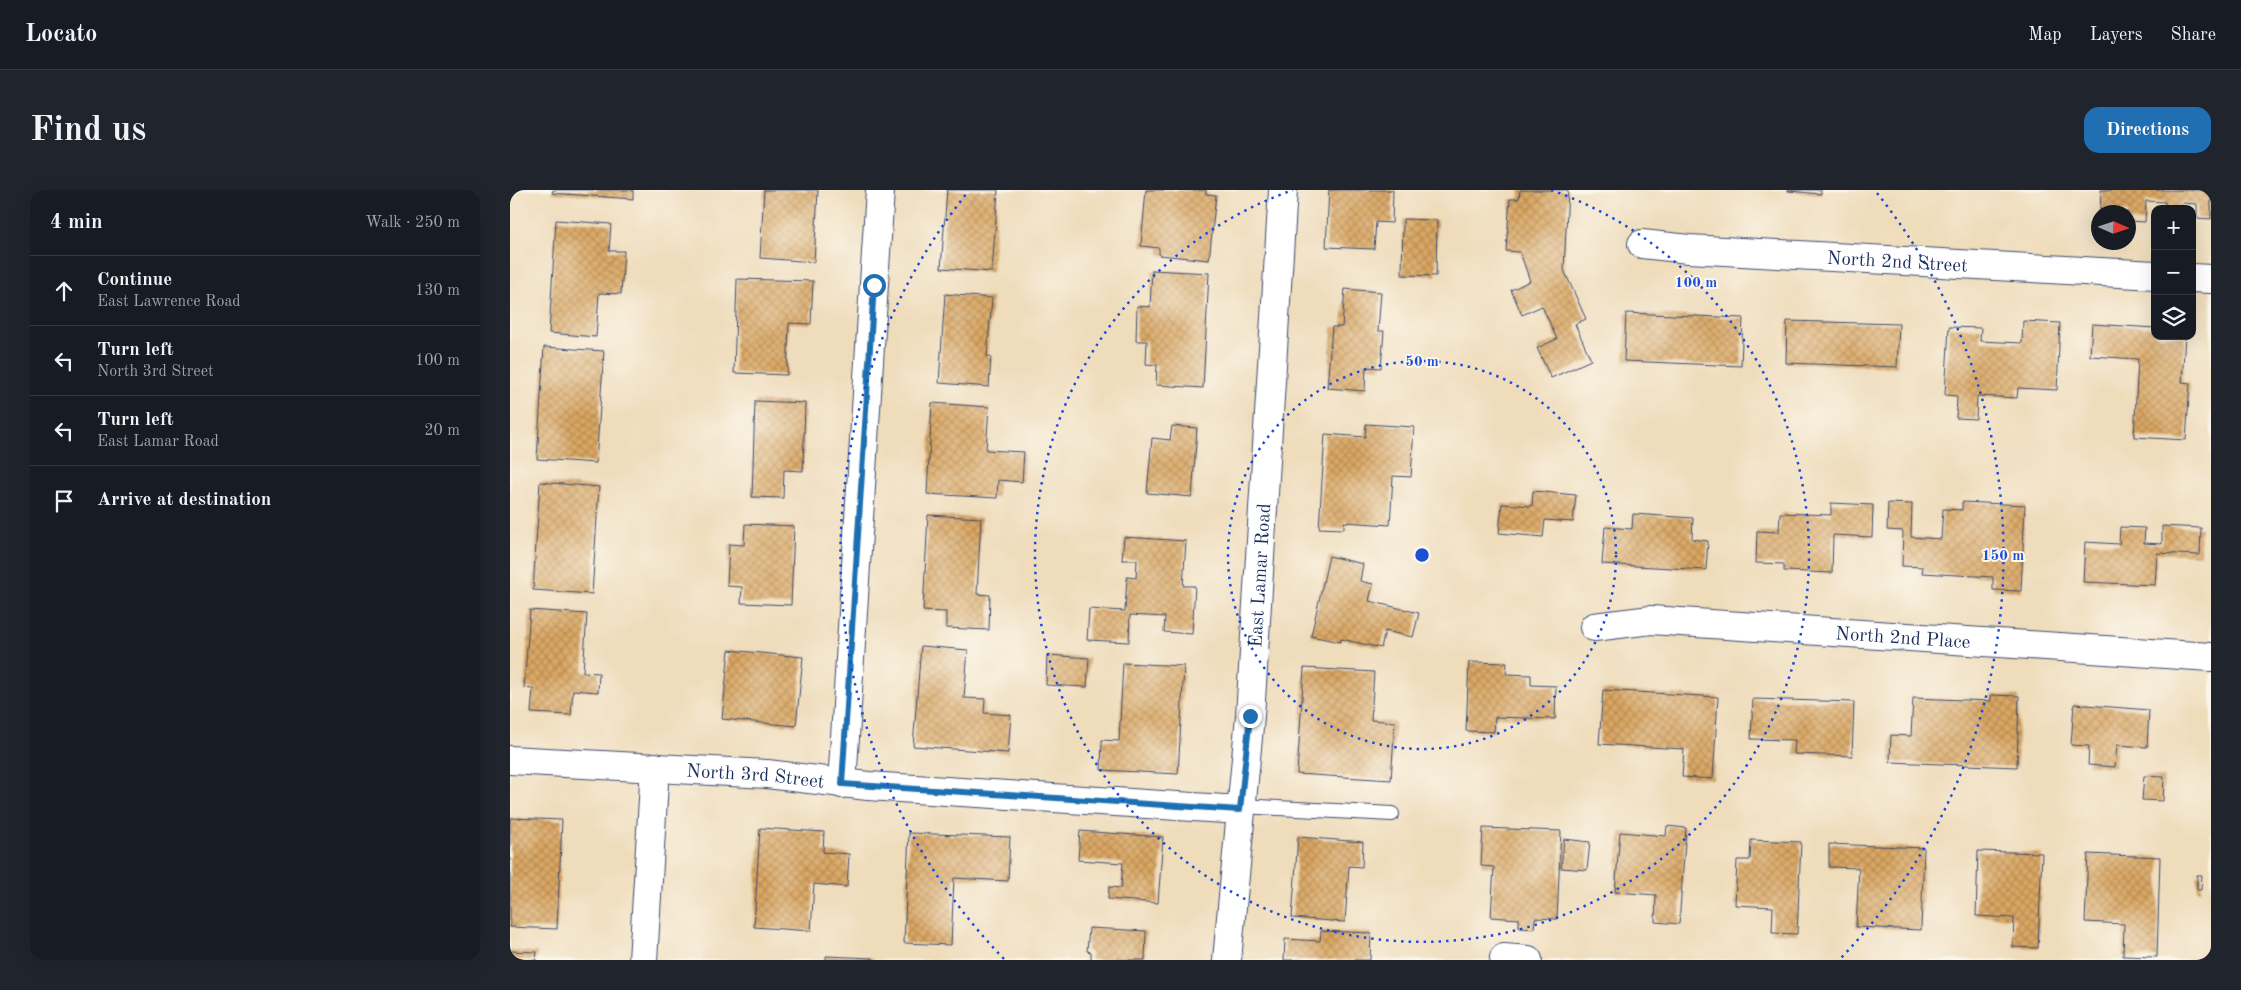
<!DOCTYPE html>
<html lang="en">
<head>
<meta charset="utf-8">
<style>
  :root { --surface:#171b24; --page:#20242c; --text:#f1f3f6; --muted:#9ea1a6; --line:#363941; --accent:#1f6fb2 }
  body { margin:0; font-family:"Old Standard TT",serif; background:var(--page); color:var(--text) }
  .controls { position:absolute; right:15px; top:15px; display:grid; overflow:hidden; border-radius:10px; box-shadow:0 5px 20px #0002 }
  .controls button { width:45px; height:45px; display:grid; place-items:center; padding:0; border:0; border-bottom:1px solid var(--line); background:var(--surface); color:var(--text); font:25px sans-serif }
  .compass { position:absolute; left:1581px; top:15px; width:45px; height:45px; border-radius:50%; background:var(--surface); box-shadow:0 5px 20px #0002; rotate:93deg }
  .stop { position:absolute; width:15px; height:15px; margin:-11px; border:4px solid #1f6fb2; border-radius:50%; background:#fff }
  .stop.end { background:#1f6fb2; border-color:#fff; box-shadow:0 1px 5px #0008 }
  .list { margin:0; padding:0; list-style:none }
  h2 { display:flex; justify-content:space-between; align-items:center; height:65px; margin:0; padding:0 20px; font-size:21px }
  h2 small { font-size:16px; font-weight:400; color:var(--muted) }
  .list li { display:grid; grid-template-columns:32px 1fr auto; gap:15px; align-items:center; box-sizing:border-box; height:70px; padding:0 20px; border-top:1px solid var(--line) }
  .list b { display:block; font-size:19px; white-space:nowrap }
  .list p { margin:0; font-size:16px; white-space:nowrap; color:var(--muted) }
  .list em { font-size:16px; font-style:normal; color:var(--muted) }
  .icon { flex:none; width:28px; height:28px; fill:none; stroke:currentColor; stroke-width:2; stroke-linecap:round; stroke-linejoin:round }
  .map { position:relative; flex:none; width:1701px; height:770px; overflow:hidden; border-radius:15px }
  header { display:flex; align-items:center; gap:30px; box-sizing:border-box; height:70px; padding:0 25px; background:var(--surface); border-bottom:1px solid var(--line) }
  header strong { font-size:24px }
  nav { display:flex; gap:28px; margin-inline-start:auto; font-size:18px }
  .intro { display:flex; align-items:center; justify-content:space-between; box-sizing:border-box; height:120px; padding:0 30px }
  h1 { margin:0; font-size:35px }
  .button { padding:12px 22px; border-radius:15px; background:var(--accent); color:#fff; font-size:18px; font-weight:700 }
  main { display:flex; gap:30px; padding:0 30px }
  aside { flex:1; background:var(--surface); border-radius:15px; box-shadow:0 5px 20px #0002 }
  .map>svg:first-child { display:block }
</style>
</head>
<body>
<header>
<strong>Locato</strong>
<nav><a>Map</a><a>Layers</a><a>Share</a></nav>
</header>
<div class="intro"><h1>Find us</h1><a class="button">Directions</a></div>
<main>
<aside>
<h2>4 min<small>Walk · 250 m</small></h2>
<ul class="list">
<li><svg class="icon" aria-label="ahead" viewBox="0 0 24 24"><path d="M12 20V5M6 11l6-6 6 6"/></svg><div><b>Continue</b><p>East Lawrence Road</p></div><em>130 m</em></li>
<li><svg class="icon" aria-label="left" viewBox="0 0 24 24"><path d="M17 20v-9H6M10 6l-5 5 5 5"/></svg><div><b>Turn left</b><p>North 3rd Street</p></div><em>100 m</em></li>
<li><svg class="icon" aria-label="left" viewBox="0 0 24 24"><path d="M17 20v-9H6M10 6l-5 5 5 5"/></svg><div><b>Turn left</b><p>East Lamar Road</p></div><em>20 m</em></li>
<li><svg class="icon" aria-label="arrive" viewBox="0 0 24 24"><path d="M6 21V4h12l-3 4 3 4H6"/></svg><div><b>Arrive at destination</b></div></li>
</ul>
</aside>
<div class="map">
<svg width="1701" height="770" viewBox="0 0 1701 770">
  <defs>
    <pattern id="building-cross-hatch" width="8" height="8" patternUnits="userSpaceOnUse" patternTransform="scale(1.25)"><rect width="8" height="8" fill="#dba762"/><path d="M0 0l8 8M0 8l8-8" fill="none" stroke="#b18854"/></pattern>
  </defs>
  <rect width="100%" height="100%" fill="#fbf7ec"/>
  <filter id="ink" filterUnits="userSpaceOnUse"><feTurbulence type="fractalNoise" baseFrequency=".02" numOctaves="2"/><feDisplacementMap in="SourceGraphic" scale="10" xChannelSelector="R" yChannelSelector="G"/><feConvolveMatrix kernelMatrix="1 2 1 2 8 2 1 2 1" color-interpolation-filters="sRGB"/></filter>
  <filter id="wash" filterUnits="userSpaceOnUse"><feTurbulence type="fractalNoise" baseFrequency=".0096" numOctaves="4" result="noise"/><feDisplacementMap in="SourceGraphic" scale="20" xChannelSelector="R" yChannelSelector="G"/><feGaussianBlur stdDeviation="1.12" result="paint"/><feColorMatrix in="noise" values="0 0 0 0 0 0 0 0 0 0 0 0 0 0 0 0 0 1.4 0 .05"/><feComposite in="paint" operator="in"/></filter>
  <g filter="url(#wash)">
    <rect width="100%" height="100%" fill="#efdcbb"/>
    <g id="blocks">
      <!-- building -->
      <g fill="url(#building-cross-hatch)">
        <polygon points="43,0 123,0 123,9 42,3"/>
        <polygon points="254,0 308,0 304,72 250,68"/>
        <polygon points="437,0 488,0 482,82 431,78"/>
        <polygon points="636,0 696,0 696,4 706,5 699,70 649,65 649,58 631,56"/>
        <polygon points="819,0 883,0 882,33 866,32 864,59 816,57"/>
        <polygon points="1010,0 1058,0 1054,80 1076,129 1065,134 1081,170 1041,188 1027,158 1047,149 1032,116 1012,125 1001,100 1020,91 1010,62 996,61 1000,9 1009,9"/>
        <polygon points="1278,0 1311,0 1311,4 1278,1"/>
        <polygon points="1591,0 1701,0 1701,29 1687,28 1687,14 1671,13 1670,19 1655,19 1655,12 1636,11 1635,32 1618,31 1618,22 1590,22"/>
        <polygon points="893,29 927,30 926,86 892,85"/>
        <polygon points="46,30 101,34 99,61 114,61 111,104 89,103 86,147 39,143"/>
        <polygon points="642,80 699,83 693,198 646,195 647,175 636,174 637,151 626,151 627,116 640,117"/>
        <polygon points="227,89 303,91 301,134 279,133 277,185 224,183"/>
        <polygon points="835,99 871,102 868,141 874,141 871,178 856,177 855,201 817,198 822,137 832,137"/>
        <polygon points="435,104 482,108 477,166 481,167 479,197 429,193"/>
        <polygon points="1116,123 1233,128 1231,176 1114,171"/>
        <polygon points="1277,131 1389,134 1387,177 1276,173"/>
        <polygon points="1513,131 1550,133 1547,200 1508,198 1507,208 1467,206 1466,229 1446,228 1447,206 1435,205 1439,137 1471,138 1470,151 1512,153"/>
        <polygon points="1582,134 1645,138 1645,146 1675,146 1672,192 1680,193 1676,250 1624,247 1628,169 1580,166"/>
        <polygon points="34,157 94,161 86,273 27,269"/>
        <polygon points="245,211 295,213 293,281 274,280 273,308 242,307"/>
        <polygon points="422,213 479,217 476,260 514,262 512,292 488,290 487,308 417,304"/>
        <polygon points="856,234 904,237 901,287 883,286 880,335 834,332 834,339 809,338 815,244 855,247"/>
        <polygon points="662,236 687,238 682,307 637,303 642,248 660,250"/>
        <polygon points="30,292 89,297 82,404 23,400"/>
        <polygon points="1023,301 1066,305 1063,332 1035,330 1033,347 989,343 992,314 1022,316"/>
        <polygon points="1452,312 1515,315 1511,401 1483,400 1483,387 1412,383 1413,377 1392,376 1393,341 1377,340 1378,313 1402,314 1401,347 1431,349 1433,319 1452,320"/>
        <polygon points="1321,313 1363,315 1362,347 1323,345 1322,383 1274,381 1274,374 1246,373 1247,341 1269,342 1270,323 1321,325"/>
        <polygon points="1123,324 1183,328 1182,349 1198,351 1196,380 1092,374 1095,337 1122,339"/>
        <polygon points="418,325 471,328 467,404 480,405 479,440 436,438 436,422 413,421"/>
        <polygon points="235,334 284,336 281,415 231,413 232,397 217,396 219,354 234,355"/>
        <polygon points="1652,336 1691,338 1690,365 1647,363 1645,395 1573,392 1575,352 1609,354 1610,337 1635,338 1634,353 1652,354"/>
        <polygon points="614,347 676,351 673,396 685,396 682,444 654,442 655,427 620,425 619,452 577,450 579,419 615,421 617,387 626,388 627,370 612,370"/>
        <polygon points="819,366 853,374 850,391 863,394 859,411 909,423 903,447 875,441 871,458 831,449 830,452 801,446"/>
        <polygon points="20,420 77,424 73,482 89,483 88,502 63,500 61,525 21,523 23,499 14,498"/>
        <polygon points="411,456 458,460 454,508 475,509 474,523 501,525 498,563 403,556"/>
        <polygon points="219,460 293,467 286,536 212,529"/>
        <polygon points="537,465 579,468 577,497 536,495"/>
        <polygon points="959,472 997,473 996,484 1021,485 1021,495 1046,496 1045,529 985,527 984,542 956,541"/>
        <polygon points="613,473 674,476 668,584 591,580 592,550 609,551"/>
        <polygon points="794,478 864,482 861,530 885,532 881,590 787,584"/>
        <polygon points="1093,500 1208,507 1203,589 1172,587 1174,559 1089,554"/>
        <polygon points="1481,505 1509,506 1507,577 1380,572 1381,545 1401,546 1403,508 1481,511"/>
        <polygon points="1243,509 1344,512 1342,566 1284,564 1285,550 1241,549"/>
        <polygon points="1564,514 1639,520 1637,557 1607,555 1605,577 1578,575 1579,556 1561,555"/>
        <polygon points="1634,586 1654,587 1653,611 1632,610"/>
        <polygon points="0,628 52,630 47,739 0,737"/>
        <polygon points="1157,636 1176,638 1169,734 1145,732 1146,705 1105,702 1110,642 1156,646"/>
        <polygon points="250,638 314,642 313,662 339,664 337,697 304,694 301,741 244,737"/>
        <polygon points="973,638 1051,641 1047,729 1025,728 1024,739 1009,738 1009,729 981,727 984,677 971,676"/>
        <polygon points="570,641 653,647 648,713 598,709 599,697 611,698 613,673 568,670"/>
        <polygon points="399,643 500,647 498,691 444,688 441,755 394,753"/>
        <polygon points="788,647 853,652 852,677 839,676 835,732 782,728"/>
        <polygon points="1054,649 1080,652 1077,680 1051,678"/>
        <polygon points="1241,650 1291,652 1287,744 1262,743 1263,717 1225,715 1227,670 1240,670"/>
        <polygon points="1319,654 1414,658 1411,740 1346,737 1349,678 1319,677"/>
        <polygon points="1468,661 1532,663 1528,758 1503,757 1504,728 1466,726"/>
        <polygon points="1578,664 1650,667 1647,767 1613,766 1614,734 1575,732"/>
        <polygon points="1687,685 1692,685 1691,700 1687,700"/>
        <polygon points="579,738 636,741 635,770 581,770 581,762 577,761"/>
        <polygon points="811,741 861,743 860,770 774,770 775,749 810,751"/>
        <polygon points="0,761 27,762 26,770 0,770"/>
        <polygon points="316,766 363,768 363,770 316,770"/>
      </g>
    </g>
  </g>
  <g filter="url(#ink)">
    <use href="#blocks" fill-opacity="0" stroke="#3b496c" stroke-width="1"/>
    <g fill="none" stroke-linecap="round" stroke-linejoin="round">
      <defs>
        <polyline id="service" points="731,616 882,624"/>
        <g id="minor">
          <path id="s1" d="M1132,54L1179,59L1645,85"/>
          <polyline points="1682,88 1701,89"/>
          <path id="s2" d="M1084,437L1141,430L1701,467"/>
          <path id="s3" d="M0,570L257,584L358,596L730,620"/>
          <polyline points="332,594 370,0"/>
          <polyline points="994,768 1018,770"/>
          <polyline points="133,770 145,577"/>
          <path id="s4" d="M717,770L740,526L773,0"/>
        </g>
      </defs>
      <!-- service casing -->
      <use href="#service" stroke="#3b496c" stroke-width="16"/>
      <!-- minor casing -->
      <use href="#minor" stroke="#3b496c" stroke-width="30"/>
      <!-- service -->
      <use href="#service" stroke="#fff" stroke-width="14"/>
      <!-- minor -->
      <use href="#minor" stroke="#fff" stroke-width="28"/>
    </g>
  </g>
  <g fill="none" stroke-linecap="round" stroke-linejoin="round" filter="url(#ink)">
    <!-- route -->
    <polyline stroke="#1f6fb2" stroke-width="6" points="364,95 332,594 730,620 740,526"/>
  </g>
  <!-- distance rings -->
  <g fill="none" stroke="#1d4ed8" stroke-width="2.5" stroke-dasharray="2.5 5">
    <circle cx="912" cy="365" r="194"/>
    <path d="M1041 0A387 387 0 1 1 783 0"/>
    <path d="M494 769A581 581 0 0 1 457 3M1367 3A581 581 0 0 1 1330 769"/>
  </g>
  <g text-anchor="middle" stroke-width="4" stroke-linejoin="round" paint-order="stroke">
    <!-- street labels -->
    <g font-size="19" fill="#1b2f5e" stroke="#fbf7ec">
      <text dy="7" stroke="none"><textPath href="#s1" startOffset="256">North 2nd Street</textPath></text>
      <text dy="7" stroke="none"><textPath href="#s4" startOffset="386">East Lamar Road</textPath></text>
      <text dy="7" stroke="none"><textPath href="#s2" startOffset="310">North 2nd Place</textPath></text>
      <text dy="7" stroke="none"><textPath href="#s3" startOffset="246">North 3rd Street</textPath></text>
    </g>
  </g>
  <circle cx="912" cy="365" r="8" fill="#1d4ed8" stroke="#fbf7ec" stroke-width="2.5"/>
  <g font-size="15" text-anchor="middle" font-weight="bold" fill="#1d4ed8" stroke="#fbf7ec" stroke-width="4" stroke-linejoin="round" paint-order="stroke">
    <text x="1186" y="97">100 m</text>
    <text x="912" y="176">50 m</text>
    <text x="1493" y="370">150 m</text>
  </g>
</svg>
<div class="controls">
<button>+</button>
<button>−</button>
<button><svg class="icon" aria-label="layers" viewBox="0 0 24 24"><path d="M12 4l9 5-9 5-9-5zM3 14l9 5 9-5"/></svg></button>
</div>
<svg class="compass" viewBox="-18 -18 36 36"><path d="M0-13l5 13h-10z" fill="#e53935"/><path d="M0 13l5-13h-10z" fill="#9ea1a6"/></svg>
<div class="stop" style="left:364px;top:95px"></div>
<div class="stop end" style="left:740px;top:526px"></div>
</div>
</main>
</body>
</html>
